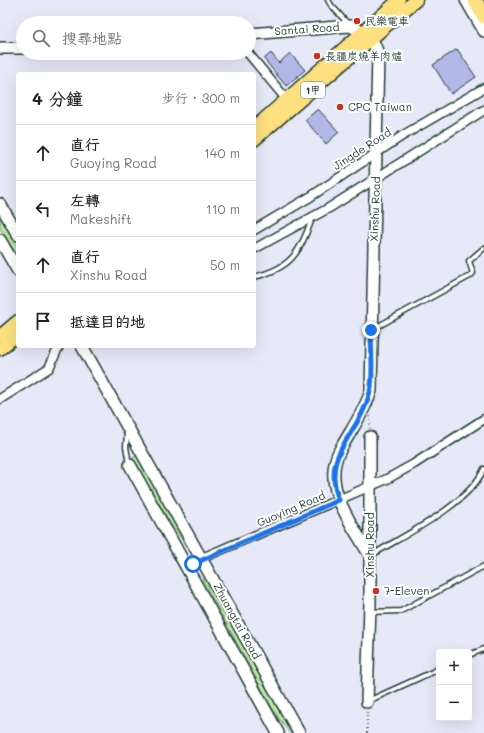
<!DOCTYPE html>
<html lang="zh-TW">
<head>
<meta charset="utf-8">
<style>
  :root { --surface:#fff; --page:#f2f2f2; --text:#222; --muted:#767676; --line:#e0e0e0 }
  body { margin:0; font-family:Mali,"LXGW WenKai TC",sans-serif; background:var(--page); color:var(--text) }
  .controls { position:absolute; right:12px; bottom:12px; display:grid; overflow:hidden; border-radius:4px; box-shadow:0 4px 16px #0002 }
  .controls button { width:36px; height:36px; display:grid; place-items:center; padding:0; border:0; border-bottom:1px solid var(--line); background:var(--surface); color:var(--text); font:20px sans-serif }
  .stop { position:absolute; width:12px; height:12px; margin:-9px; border:3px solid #1a73e8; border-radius:50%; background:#fff }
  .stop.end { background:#1a73e8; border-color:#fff; box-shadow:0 1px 4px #0008 }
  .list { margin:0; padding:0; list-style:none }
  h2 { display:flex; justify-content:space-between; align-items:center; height:52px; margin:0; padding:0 16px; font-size:17px }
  h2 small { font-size:13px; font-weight:400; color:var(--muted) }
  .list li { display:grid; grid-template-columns:26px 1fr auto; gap:12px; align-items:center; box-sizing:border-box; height:56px; padding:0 16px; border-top:1px solid var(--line) }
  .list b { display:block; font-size:15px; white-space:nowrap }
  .list p { margin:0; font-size:13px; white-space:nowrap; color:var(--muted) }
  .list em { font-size:13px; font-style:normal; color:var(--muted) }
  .icon { flex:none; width:22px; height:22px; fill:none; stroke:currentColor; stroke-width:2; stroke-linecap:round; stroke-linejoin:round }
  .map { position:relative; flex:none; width:484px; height:733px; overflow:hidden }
  .search { position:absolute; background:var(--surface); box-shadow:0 4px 16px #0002; left:16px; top:16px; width:240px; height:44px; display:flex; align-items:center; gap:10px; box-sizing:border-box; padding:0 14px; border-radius:22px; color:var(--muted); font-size:15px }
  .panel { position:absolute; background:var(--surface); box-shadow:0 4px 16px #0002; left:16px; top:72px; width:240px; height:276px; border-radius:4px }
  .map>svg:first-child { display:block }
</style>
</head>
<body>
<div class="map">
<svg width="484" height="733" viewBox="0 0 484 733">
  <rect width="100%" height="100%" fill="#e8e9f8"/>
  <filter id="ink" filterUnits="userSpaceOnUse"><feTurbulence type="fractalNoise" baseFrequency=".025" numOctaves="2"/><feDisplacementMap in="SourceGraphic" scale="8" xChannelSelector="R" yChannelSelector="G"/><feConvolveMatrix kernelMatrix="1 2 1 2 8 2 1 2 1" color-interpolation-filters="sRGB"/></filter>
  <g filter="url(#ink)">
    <!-- green -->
    <g fill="#beeaa7" stroke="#6e946e">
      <polygon points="0,217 18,248 18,257 0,228"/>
      <polygon points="138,455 189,546 187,547 170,523 133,458"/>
      <polygon points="207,576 292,732 290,733 275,713 202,579"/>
    </g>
    <!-- building -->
    <g fill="#b2b7e8" stroke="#1f3d34">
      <polygon points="457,49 476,77 451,94 433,65"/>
      <polygon points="271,53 279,63 290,53 305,70 286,86 264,59"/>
      <polygon points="318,109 339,132 326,144 305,120"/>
    </g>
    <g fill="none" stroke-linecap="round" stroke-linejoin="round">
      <defs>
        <g id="lane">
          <polyline points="328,0 331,5 349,25"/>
          <path d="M254,277C292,268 299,253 312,219"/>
          <polyline points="373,329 470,276 473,273 469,261 484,248"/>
          <polyline points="127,432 126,447 129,464"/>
          <path d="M372,555C406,534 468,505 484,469"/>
          <polyline points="370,612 401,611 484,566"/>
          <polyline points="469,655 484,649"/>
          <polyline points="368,701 439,669"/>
        </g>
        <g id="street">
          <polyline points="248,53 287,100"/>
          <polyline points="254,230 310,197 402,136 484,88"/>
          <polyline points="254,249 329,208 484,110"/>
          <polyline points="0,399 49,368 59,346"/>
          <polyline points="187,567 202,558 387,479 414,464 484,419"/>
        </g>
        <g id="secondary">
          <polyline points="466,0 484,31"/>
          <path d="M249,34L350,26C366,32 373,37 378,54L371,391C364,413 351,430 340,450C320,486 353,525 370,556"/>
          <polyline points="0,48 23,48"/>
          <polyline points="0,204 18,235"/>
          <polyline points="0,240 18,271"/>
          <polyline points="82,346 299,733"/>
          <polyline points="130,465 278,733"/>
          <polyline points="367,702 370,604 370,437"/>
        </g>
        <g id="primary">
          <polyline points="254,128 399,0"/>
          <polyline points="254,140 416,0"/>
          <polyline points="0,336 18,321"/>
          <polyline points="0,349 18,334"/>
        </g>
        <polyline id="highway" points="475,0 484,16"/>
      </defs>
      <!-- lane casing -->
      <use href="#lane" stroke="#1f3d34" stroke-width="7"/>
      <!-- street casing -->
      <use href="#street" stroke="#1f3d34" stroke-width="11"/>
      <!-- secondary casing -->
      <use href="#secondary" stroke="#1f3d34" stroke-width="14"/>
      <!-- primary casing -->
      <use href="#primary" stroke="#1f3d34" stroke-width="15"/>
      <!-- highway casing -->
      <use href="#highway" stroke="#1f3d34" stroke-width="17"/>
      <!-- path -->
      <g stroke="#1f3d34" stroke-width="1.5" stroke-dasharray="1 3" stroke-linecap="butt">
        <polyline points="370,429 370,416"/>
        <polyline points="367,733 367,710"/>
      </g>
      <!-- lane -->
      <use href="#lane" stroke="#fff" stroke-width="4"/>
      <!-- street -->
      <use href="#street" stroke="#fff" stroke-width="8"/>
      <!-- secondary -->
      <use href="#secondary" stroke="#fff" stroke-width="11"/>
      <!-- primary -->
      <use href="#primary" stroke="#fce080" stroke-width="12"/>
      <!-- highway -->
      <use href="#highway" stroke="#fce080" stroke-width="14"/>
    </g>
  </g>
  <g fill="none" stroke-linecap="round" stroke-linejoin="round" filter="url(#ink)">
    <!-- route -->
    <path stroke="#1a73e8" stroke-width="5" d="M193,564L339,500C320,452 360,435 370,392C374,376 371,348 371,330"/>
  </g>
  <!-- markers -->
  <g fill="#c8321e" stroke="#fff" stroke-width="1.5">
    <circle cx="357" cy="21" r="4"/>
    <circle cx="317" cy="56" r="4"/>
    <circle cx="340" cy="107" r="4"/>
    <circle cx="376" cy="591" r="4"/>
  </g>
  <g text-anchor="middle" stroke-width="4" stroke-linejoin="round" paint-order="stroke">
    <!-- shield labels -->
    <rect fill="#fff" stroke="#627771" stroke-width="1" x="301" y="82" width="24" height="16" rx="3"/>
    <g font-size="10" font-weight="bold" fill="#1f3d34">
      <text x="313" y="94">1甲</text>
    </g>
    <!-- poi labels -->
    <g font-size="11" fill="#1f3d34" stroke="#fff" text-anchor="start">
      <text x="365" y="25">民樂電車</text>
      <text x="325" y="60">長疆炭燒羊肉爐</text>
      <text x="348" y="111">CPC Taiwan</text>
      <text x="384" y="595">7-Eleven</text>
    </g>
    <!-- street labels -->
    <g font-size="11" fill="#1f3d34" stroke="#fff">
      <text transform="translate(307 29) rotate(-4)" y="4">Santai Road</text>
      <text transform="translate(362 149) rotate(-33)" y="4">Jingde Road</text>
      <text transform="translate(375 209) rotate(-88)" y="4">Xinshu Road</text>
      <text transform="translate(291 509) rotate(-23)" y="4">Guoying Road</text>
      <text transform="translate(370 545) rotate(-90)" y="4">Xinshu Road</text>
      <text transform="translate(237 621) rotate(61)" y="4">Zhuangtai Road</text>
    </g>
  </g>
</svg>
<div class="controls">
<button>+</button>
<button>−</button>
</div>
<div class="stop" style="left:193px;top:564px"></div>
<div class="stop end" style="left:371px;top:330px"></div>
<div class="search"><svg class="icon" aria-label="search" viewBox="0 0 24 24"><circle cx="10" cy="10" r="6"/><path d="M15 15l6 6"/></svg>搜尋地點</div>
<section class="panel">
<h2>4 分鐘<small>步行 · 300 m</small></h2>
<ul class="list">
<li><svg class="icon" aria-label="ahead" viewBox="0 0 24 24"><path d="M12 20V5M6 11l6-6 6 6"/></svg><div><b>直行</b><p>Guoying Road</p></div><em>140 m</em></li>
<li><svg class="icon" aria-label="left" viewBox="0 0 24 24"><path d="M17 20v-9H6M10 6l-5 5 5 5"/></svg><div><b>左轉</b><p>Makeshift</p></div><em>110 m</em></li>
<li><svg class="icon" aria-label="ahead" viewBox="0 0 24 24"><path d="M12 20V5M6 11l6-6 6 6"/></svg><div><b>直行</b><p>Xinshu Road</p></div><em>50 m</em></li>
<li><svg class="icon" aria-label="arrive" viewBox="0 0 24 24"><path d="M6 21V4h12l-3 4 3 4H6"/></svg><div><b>抵達目的地</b></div></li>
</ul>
</section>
</div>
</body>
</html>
